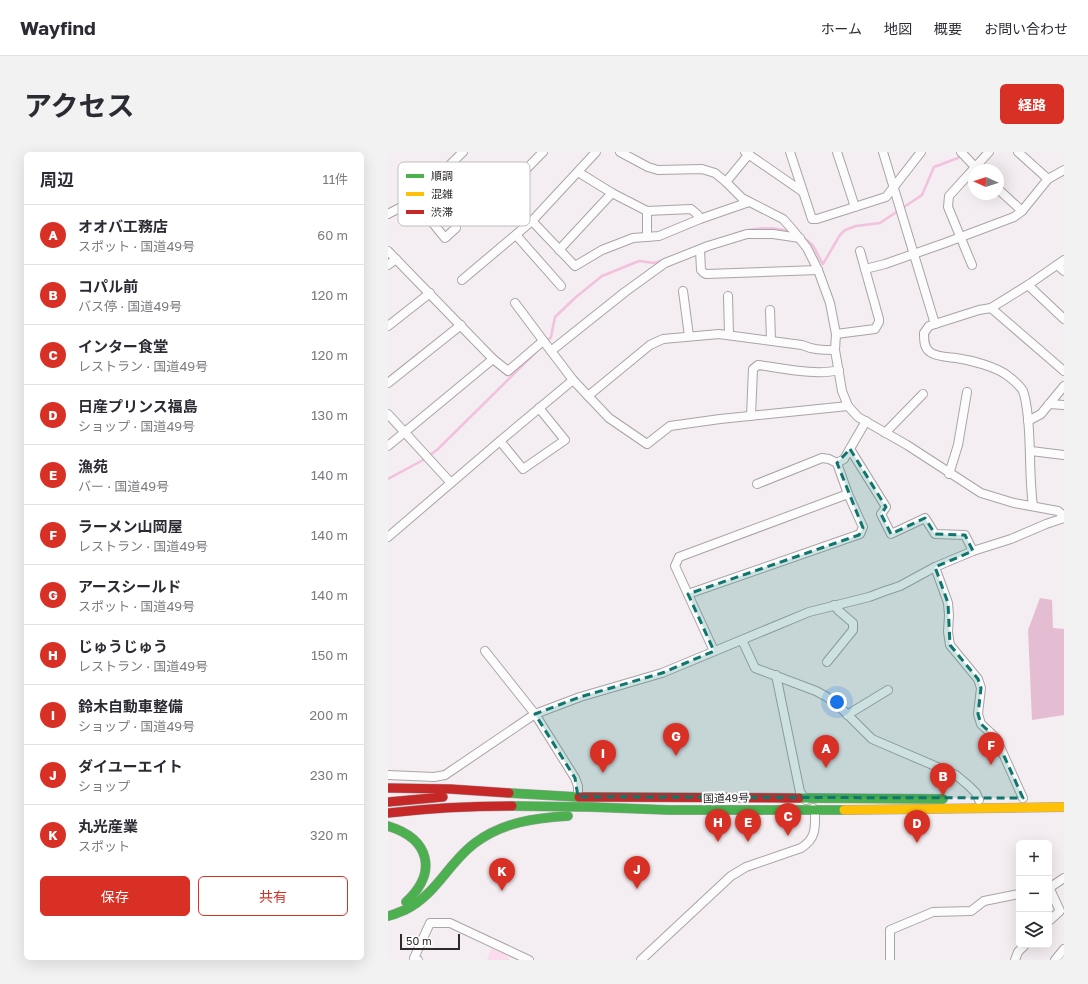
<!DOCTYPE html>
<html lang="ja">
<head>
<meta charset="utf-8">
<style>
  :root { --surface:#fff; --page:#f2f2f3; --text:#2b2b33; --muted:#7c7c81; --line:#e1e1e2; --accent:#d93025 }
  body { margin:0; font-family:"Golos Text","Noto Sans JP",sans-serif; background:var(--page); color:var(--text) }
  .controls { position:absolute; right:12px; bottom:12px; display:grid; overflow:hidden; border-radius:6px; box-shadow:0 4px 16px #0002 }
  .controls button { width:36px; height:36px; display:grid; place-items:center; padding:0; border:0; border-bottom:1px solid var(--line); background:var(--surface); color:var(--text); font:20px sans-serif }
  .compass { position:absolute; left:580px; top:12px; width:36px; height:36px; border-radius:50%; background:var(--surface); box-shadow:0 4px 16px #0002; rotate:273deg }
  .scale { position:absolute; left:12px; bottom:10px; width:60px; box-sizing:border-box; padding-left:4px; border:2px solid #2e292c; border-top:0; font-size:11px; line-height:14px; white-space:nowrap; color:#2e292c; -webkit-text-stroke:3px #fff; paint-order:stroke }
  .you { position:absolute; left:449px; top:550px; width:14px; height:14px; margin:-10px; border:3px solid #fff; border-radius:50%; background:#1a73e8; box-shadow:0 0 0 6px #1a73e833 }
  .badge { display:grid; place-items:center; width:26px; height:26px; border-radius:50%; background:var(--accent); color:#fff; font-size:13px; font-weight:700 }
  .pin { position:absolute; translate:-50% -33px; filter:drop-shadow(0 1px 2px #0008) }
  .pin::after { content:''; position:absolute; top:21px; width:14px; height:12px; background:inherit; clip-path:polygon(0 0,100% 0,50% 100%) }
  .list { margin:0; padding:0; list-style:none }
  h2 { display:flex; justify-content:space-between; align-items:center; height:52px; margin:0; padding:0 16px; font-size:17px }
  h2 small { font-size:13px; font-weight:400; color:var(--muted) }
  .list li { display:grid; grid-template-columns:26px 1fr auto; gap:12px; align-items:center; box-sizing:border-box; height:60px; padding:0 16px; border-top:1px solid var(--line) }
  .list b { display:block; font-size:15px; white-space:nowrap }
  .list p { margin:0; font-size:13px; white-space:nowrap; color:var(--muted) }
  .list em { font-size:13px; font-style:normal; color:var(--muted) }
  .actions { display:flex; gap:8px; padding:12px 16px }
  .actions a { flex:1; padding:9px 0; border:1px solid var(--accent); border-radius:6px; text-align:center; font-size:14px; color:var(--accent) }
  .actions .main { background:var(--accent); color:#fff }
  .icon { flex:none; width:22px; height:22px; fill:none; stroke:currentColor; stroke-width:2; stroke-linecap:round; stroke-linejoin:round }
  .map { position:relative; flex:none; width:676px; height:808px; overflow:hidden; border-radius:6px }
  header { display:flex; align-items:center; gap:24px; box-sizing:border-box; height:56px; padding:0 20px; background:var(--surface); border-bottom:1px solid var(--line) }
  header strong { font-size:19px }
  nav { display:flex; gap:22px; margin-inline-start:auto; font-size:14px }
  .intro { display:flex; align-items:center; justify-content:space-between; box-sizing:border-box; height:96px; padding:0 24px }
  h1 { margin:0; font-size:28px }
  .button { padding:10px 18px; border-radius:6px; background:var(--accent); color:#fff; font-size:14px; font-weight:700 }
  main { display:flex; gap:24px; padding:0 24px }
  aside { flex:1; background:var(--surface); border-radius:6px; box-shadow:0 4px 16px #0002 }
  .map>svg:first-child { display:block }
</style>
</head>
<body>
<header>
<strong>Wayfind</strong>
<nav><a>ホーム</a><a>地図</a><a>概要</a><a>お問い合わせ</a></nav>
</header>
<div class="intro"><h1>アクセス</h1><a class="button">経路</a></div>
<main>
<aside>
<h2>周辺<small>11件</small></h2>
<ul class="list">
<li><span class="badge">A</span><div><b>オオバ工務店</b><p>スポット · 国道49号</p></div><em>60 m</em></li>
<li><span class="badge">B</span><div><b>コパル前</b><p>バス停 · 国道49号</p></div><em>120 m</em></li>
<li><span class="badge">C</span><div><b>インター食堂</b><p>レストラン · 国道49号</p></div><em>120 m</em></li>
<li><span class="badge">D</span><div><b>日産プリンス福島</b><p>ショップ · 国道49号</p></div><em>130 m</em></li>
<li><span class="badge">E</span><div><b>漁苑</b><p>バー · 国道49号</p></div><em>140 m</em></li>
<li><span class="badge">F</span><div><b>ラーメン山岡屋</b><p>レストラン · 国道49号</p></div><em>140 m</em></li>
<li><span class="badge">G</span><div><b>アースシールド</b><p>スポット · 国道49号</p></div><em>140 m</em></li>
<li><span class="badge">H</span><div><b>じゅうじゅう</b><p>レストラン · 国道49号</p></div><em>150 m</em></li>
<li><span class="badge">I</span><div><b>鈴木自動車整備</b><p>ショップ · 国道49号</p></div><em>200 m</em></li>
<li><span class="badge">J</span><div><b>ダイユーエイト</b><p>ショップ</p></div><em>230 m</em></li>
<li><span class="badge">K</span><div><b>丸光産業</b><p>スポット</p></div><em>320 m</em></li>
</ul>
<div class="actions"><a class="main">保存</a><a>共有</a></div>
</aside>
<div class="map">
<svg width="676" height="808" viewBox="0 0 676 808">
  <rect width="100%" height="100%" fill="#f4edf1"/>
  <!-- green -->
  <polygon fill="#fadcec" points="105,793 119,800 121,808 99,808"/>
  <!-- forest -->
  <polygon fill="#e4bdd3" points="652,446 664,448 665,476 676,477 676,563 644,568 640,478"/>
  <g fill="none" stroke-linecap="round" stroke-linejoin="round">
    <!-- stream -->
    <g stroke="#f2c1dd" stroke-width="2.5">
      <path d="M346,82C363,76 387,73 404,81"/>
      <path d="M415,86C428,92 428,102 435,112L452,83L457,78L468,74L492,71L534,43L546,15L570,6L574,2"/>
      <polyline points="158,190 163,185 167,165 188,145 214,124 251,109 266,111 276,108"/>
      <polyline points="0,327 37,307 50,297 147,201"/>
    </g>
    <defs>
      <g id="street">
        <polyline points="208,0 144,69 187,114 214,98 245,86 271,84 312,67 361,50"/>
        <polyline points="232,0 260,15 270,18 314,17 327,21 338,30 354,46 395,67 404,77 419,96 430,118 442,151 448,182 447,198 454,239 460,254 470,265 519,293 593,341 626,351 670,359 676,364"/>
        <polyline points="357,0 415,40"/>
        <polyline points="402,0 424,67 429,67 498,45 533,0"/>
        <polyline points="449,0 467,55"/>
        <polyline points="495,0 547,172"/>
        <polyline points="573,0 590,18"/>
        <polyline points="630,0 660,27"/>
        <polyline points="190,20 224,41 259,59 259,85"/>
        <polyline points="338,30 361,2 361,0"/>
        <polyline points="610,37 634,59"/>
        <polyline points="26,48 57,86 68,76"/>
        <polyline points="259,59 303,57 310,63 312,67"/>
        <polyline points="95,61 155,0"/>
        <polyline points="0,62 21,51 30,44 75,0"/>
        <polyline points="128,83 173,134"/>
        <polyline points="412,86 385,82 359,82 320,94 277,111 237,140 163,199 185,228 221,266 259,292 282,274 332,267 460,254"/>
        <polyline points="171,98 224,41"/>
        <polyline points="312,98 313,118 316,121 318,122 430,118"/>
        <polyline points="0,99 105,207 0,294"/>
        <polyline points="0,113 8,107"/>
        <polyline points="584,113 560,55 561,44 601,0"/>
        <polyline points="669,113 676,119"/>
        <polyline points="477,117 497,112 557,91 626,65 634,59 660,27 676,18"/>
        <polyline points="74,128 144,69"/>
        <polyline points="640,133 676,167"/>
        <polyline points="295,139 301,184"/>
        <polyline points="340,144 341,182"/>
        <polyline points="127,151 163,199"/>
        <polyline points="603,156 676,219"/>
        <polyline points="382,158 383,188"/>
        <polyline points="0,174 42,141"/>
        <polyline points="448,182 487,177 491,170 491,167 472,99"/>
        <polyline points="105,207 120,219 155,189"/>
        <polyline points="0,231 73,173"/>
        <path d="M200,244L262,193L275,187L331,182L414,193C425,198 435,198 447,198"/>
        <polyline points="661,252 676,253"/>
        <polyline points="0,262 63,331"/>
        <path d="M363,264L365,217L370,213C395,216 427,224 451,218"/>
        <polyline points="640,269 653,262 676,234"/>
        <polyline points="497,281 535,242"/>
        <polyline points="112,289 135,317 177,288 151,256"/>
        <polyline points="462,297 498,355 493,362 503,382 537,366 547,382 577,383 585,399"/>
        <polyline points="643,299 676,303"/>
        <polyline points="561,322 570,293 579,240"/>
        <polyline points="369,332 434,306 441,307 449,311"/>
        <path d="M645,354C641,325 643,295 640,266C639,257 638,247 635,239C632,234 624,227 620,224C609,215 583,208 568,206C561,205 548,205 542,200C536,196 536,188 536,181L541,174L547,172L591,158L603,156L640,133L676,108"/>
        <polyline points="0,385 112,289 185,228"/>
        <polyline points="547,415 560,451 561,463 560,480 562,493 590,527 593,536 590,562 593,572 608,586 635,646"/>
        <polyline points="300,442 472,382 475,375 460,342 449,311 456,307 478,269"/>
        <polyline points="354,488 367,516 428,539 439,545 457,560 484,587 568,623 581,634 588,641 591,648"/>
        <polyline points="97,499 147,562 187,626 190,634 190,645"/>
        <polyline points="326,499 287,414 291,405 460,342"/>
        <polyline points="439,510 465,478 465,471 451,459 446,453"/>
        <polyline points="388,523 412,640 418,648"/>
        <polyline points="459,563 500,538"/>
        <polyline points="0,623 46,625 57,623 147,562 192,545 274,521 421,460 481,445 497,439 512,434 547,415 585,399 623,387 658,372 676,366"/>
        <polyline points="661,736 676,726"/>
        <polyline points="661,769 672,759 661,735"/>
        <polyline points="30,808 26,806 42,771 62,771 141,808"/>
        <path d="M253,808L343,724L358,715L413,696C429,686 427,675 427,658L425,656"/>
        <polyline points="502,808 502,778 545,760 583,759 596,749 631,742"/>
        <polyline points="627,808 630,800 637,793"/>
        <polyline points="667,808 676,797"/>
      </g>
      <g id="fast">
        <polyline points="121,641 190,645"/>
        <polyline points="411,646 555,647"/>
        <polyline points="124,654 203,655 281,658 456,658"/>
        <path d="M0,674C42,687 50,720 18,750"/>
        <path d="M0,764C6,763 11,760 17,758C48,743 61,710 87,691C115,670 147,666 180,664"/>
      </g>
      <polyline id="slow" points="456,658 676,655"/>
      <g id="jam">
        <polyline points="0,636 62,637 121,641"/>
        <polyline points="191,645 411,646"/>
        <polyline points="0,650 55,645"/>
        <path d="M0,661C43,656 81,654 124,654"/>
      </g>
    </defs>
    <!-- street casing -->
    <use href="#street" stroke="#a9a4a7" stroke-width="10"/>
    <!-- fast casing -->
    <use href="#fast" stroke="#a9a4a7" stroke-width="10"/>
    <!-- slow casing -->
    <use href="#slow" stroke="#a9a4a7" stroke-width="10"/>
    <!-- jam casing -->
    <use href="#jam" stroke="#a9a4a7" stroke-width="10"/>
    <!-- street -->
    <use href="#street" stroke="#fdfcfd" stroke-width="8"/>
    <!-- fast -->
    <use href="#fast" stroke="#4caf50" stroke-width="9"/>
    <!-- slow -->
    <use href="#slow" stroke="#ffc107" stroke-width="9"/>
    <!-- jam -->
    <use href="#jam" stroke="#c62828" stroke-width="9"/>
  </g>
  <!-- marked area -->
  <path fill="#0f766e" fill-opacity="0.2" stroke="#0f766e" stroke-width="3" stroke-dasharray="8 5" stroke-linejoin="round" d="M462,297L498,355L493,362L503,382L537,366L547,382L577,383L585,399L547,415L560,451L562,493L590,527L593,536L590,562L593,572L608,586L635,646L190,645L187,626L147,562L192,545L274,521L326,499L300,442L471,383L475,376L449,311Z"/>
  <g text-anchor="middle" stroke-width="4" stroke-linejoin="round" paint-order="stroke">
    <!-- street labels -->
    <g font-size="11" fill="#2e292c" stroke="#fff">
      <text transform="translate(338 646) rotate(-1)" y="4">国道49号</text>
    </g>
  </g>
  <!-- legend -->
  <rect x="10" y="10" width="132" height="64" rx="6" fill="#fff" stroke="#c0bfc0" stroke-width="1"/>
  <rect x="18" y="22" width="18" height="4" fill="#4caf50"/>
  <rect x="18" y="40" width="18" height="4" fill="#ffc107"/>
  <rect x="18" y="58" width="18" height="4" fill="#c62828"/>
  <g font-size="11" fill="#2e292c">
    <text x="43" y="28">順調</text>
    <text x="43" y="46">混雑</text>
    <text x="43" y="64">渋滞</text>
  </g>
</svg>
<div class="controls">
<button>+</button>
<button>−</button>
<button><svg class="icon" aria-label="layers" viewBox="0 0 24 24"><path d="M12 4l9 5-9 5-9-5zM3 14l9 5 9-5"/></svg></button>
</div>
<svg class="compass" viewBox="-18 -18 36 36"><path d="M0-13l5 13h-10z" fill="#e53935"/><path d="M0 13l5-13h-10z" fill="#7c7c81"/></svg>
<div class="scale">50 m</div>
<div class="you"></div>
<div class="pin badge" style="left:438px;top:616px">A</div>
<div class="pin badge" style="left:555px;top:644px">B</div>
<div class="pin badge" style="left:400px;top:684px">C</div>
<div class="pin badge" style="left:529px;top:691px">D</div>
<div class="pin badge" style="left:360px;top:690px">E</div>
<div class="pin badge" style="left:603px;top:613px">F</div>
<div class="pin badge" style="left:288px;top:604px">G</div>
<div class="pin badge" style="left:330px;top:690px">H</div>
<div class="pin badge" style="left:215px;top:621px">I</div>
<div class="pin badge" style="left:249px;top:737px">J</div>
<div class="pin badge" style="left:114px;top:739px">K</div>
</div>
</main>
</body>
</html>
